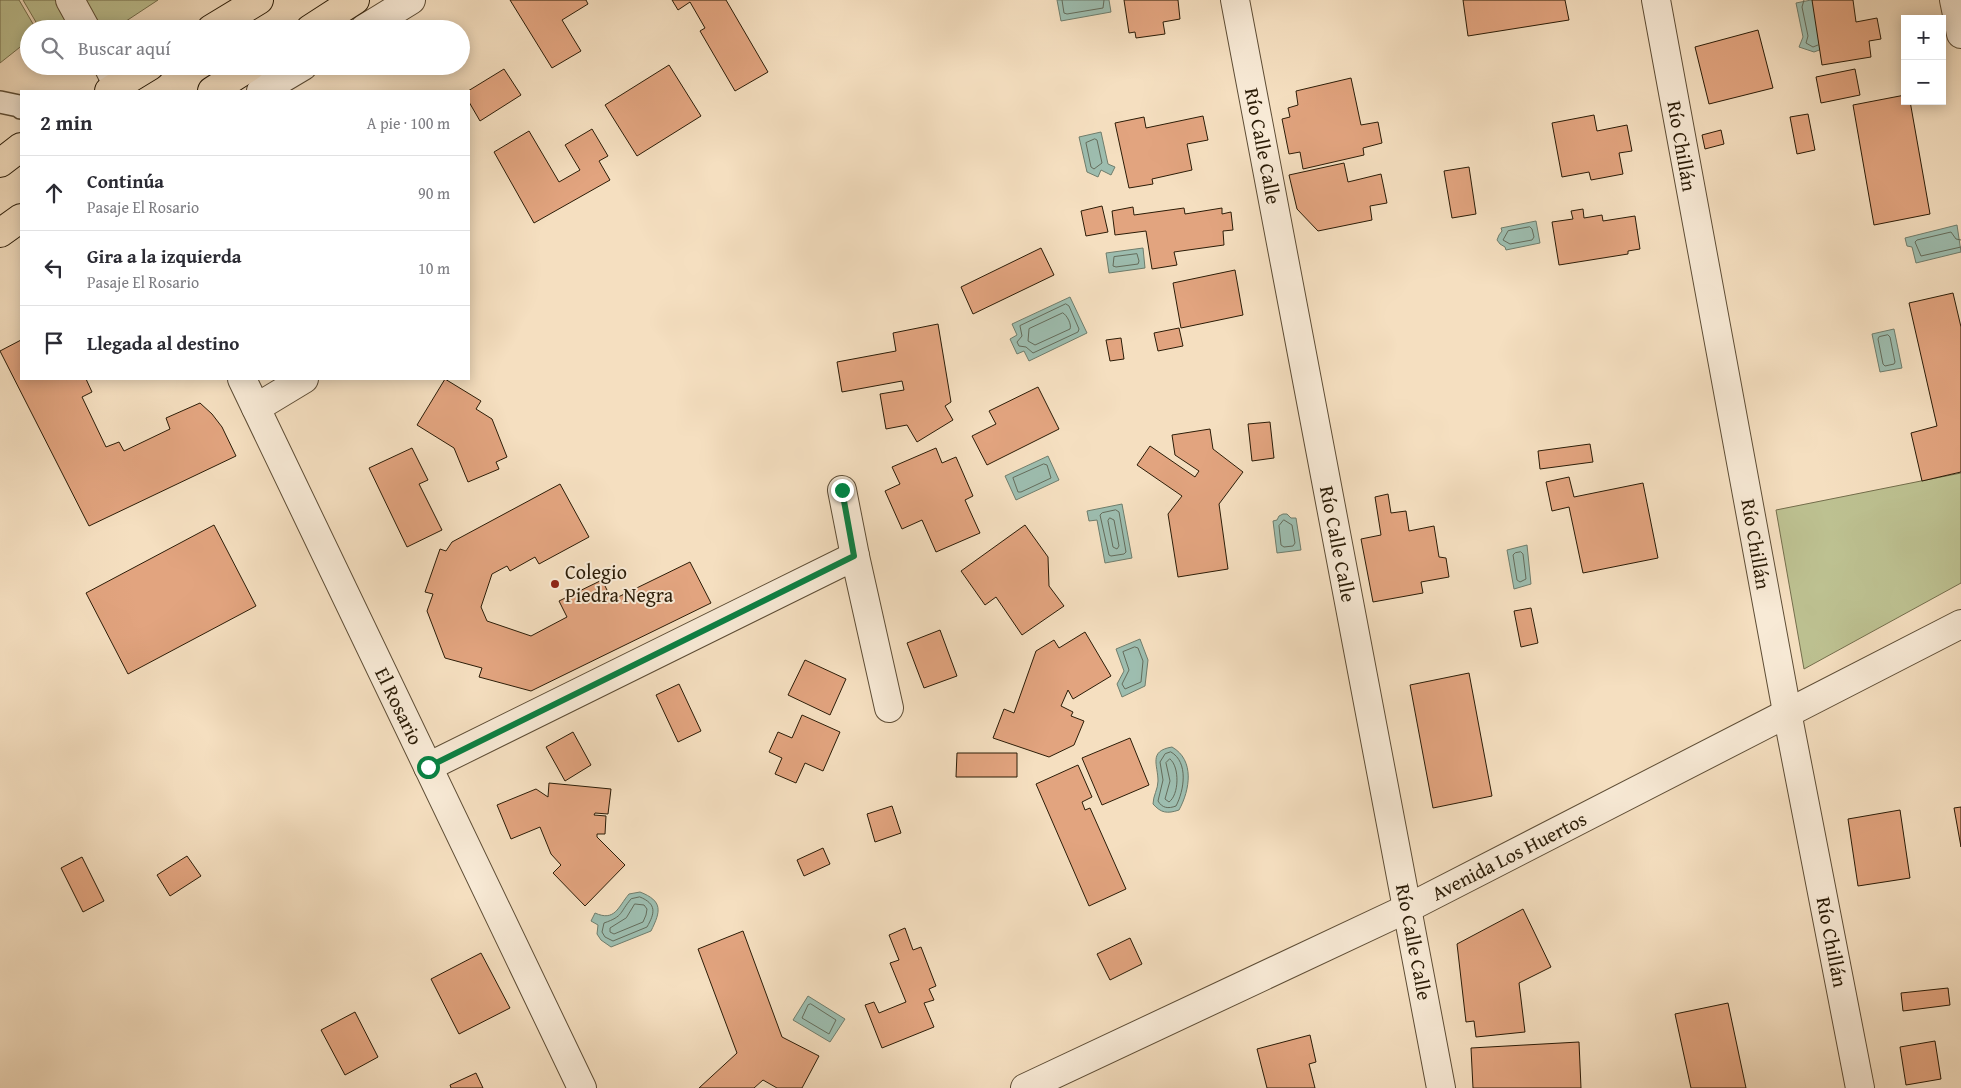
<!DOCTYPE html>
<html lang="es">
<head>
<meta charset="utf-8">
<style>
  :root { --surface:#fff; --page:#f7f7f7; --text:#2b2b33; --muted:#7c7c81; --line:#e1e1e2 }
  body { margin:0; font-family:"Gentium Book Plus",serif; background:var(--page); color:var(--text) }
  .controls { position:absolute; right:15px; top:15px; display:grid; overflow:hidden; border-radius:0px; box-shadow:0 2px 12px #0003 }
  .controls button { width:45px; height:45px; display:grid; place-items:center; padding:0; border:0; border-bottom:1px solid var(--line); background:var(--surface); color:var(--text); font:25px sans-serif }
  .stop { position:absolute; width:15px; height:15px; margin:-11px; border:4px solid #0b8043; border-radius:50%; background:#fff }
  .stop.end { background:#0b8043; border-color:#fff; box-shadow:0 1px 5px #0008 }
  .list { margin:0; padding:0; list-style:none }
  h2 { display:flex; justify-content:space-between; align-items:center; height:65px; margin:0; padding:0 20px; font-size:21px }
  h2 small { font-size:16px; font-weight:400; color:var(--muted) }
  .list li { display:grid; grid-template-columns:32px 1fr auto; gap:15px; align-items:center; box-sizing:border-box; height:75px; padding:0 20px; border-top:1px solid var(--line) }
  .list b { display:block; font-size:19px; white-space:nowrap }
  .list p { margin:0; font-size:16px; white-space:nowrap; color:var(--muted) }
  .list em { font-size:16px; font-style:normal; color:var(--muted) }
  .icon { flex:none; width:28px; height:28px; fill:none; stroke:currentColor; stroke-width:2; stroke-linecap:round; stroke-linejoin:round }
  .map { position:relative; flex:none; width:1961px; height:1088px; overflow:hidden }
  .search { position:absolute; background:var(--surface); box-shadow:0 2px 12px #0003; left:20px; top:20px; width:450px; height:55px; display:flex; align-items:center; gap:12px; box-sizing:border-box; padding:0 18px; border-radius:28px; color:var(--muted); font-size:19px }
  .panel { position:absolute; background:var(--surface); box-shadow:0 2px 12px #0003; left:20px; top:90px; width:450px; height:290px; border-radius:0px }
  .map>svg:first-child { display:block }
</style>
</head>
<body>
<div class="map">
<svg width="1961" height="1088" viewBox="0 0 1961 1088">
  <rect width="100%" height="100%" fill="#f5dfc0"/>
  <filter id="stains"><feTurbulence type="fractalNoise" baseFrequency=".004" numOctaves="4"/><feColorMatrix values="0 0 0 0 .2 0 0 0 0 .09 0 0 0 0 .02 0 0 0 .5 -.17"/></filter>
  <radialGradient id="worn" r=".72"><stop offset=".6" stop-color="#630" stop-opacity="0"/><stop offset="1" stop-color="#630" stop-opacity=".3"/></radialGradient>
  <!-- green -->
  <g fill="#bdc191" stroke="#746e4c">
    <polygon points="0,0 19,0 36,29 29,29 29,40 0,63"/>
    <polygon points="23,0 158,0 114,29 40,29"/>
    <polygon points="1961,473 1961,583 1804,669 1776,510"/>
  </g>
  <!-- water -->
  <g fill="#9dbdaf" stroke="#6f7d6c">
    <polygon points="1057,0 1109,0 1111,12 1061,21"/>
    <polygon points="1811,0 1817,0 1822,49 1814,52 1799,47 1803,37 1796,3"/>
    <polygon points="1101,132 1108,164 1115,167 1111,175 1101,170 1098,177 1087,172 1079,137"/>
    <polygon points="1536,221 1540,243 1506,250 1505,247 1500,244 1497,240 1499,235 1502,231 1501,228"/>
    <polygon points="1957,225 1961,252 1916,263 1912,247 1907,246 1905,238"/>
    <polygon points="1143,248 1145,268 1109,273 1106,253"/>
    <polygon points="1070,297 1087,333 1029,361 1024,351 1017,354 1010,339 1017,335 1012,324"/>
    <polygon points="1894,329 1902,368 1880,372 1872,334"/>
    <polygon points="1048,456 1059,480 1016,500 1005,476"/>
    <polygon points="1122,504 1132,558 1105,563 1097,520 1089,521 1087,511"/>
    <polygon points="1283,514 1287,514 1291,518 1296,518 1301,550 1277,553 1273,521 1277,520 1279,516"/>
    <polygon points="1527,545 1531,584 1514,589 1507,550"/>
    <polygon points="1140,639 1148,660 1145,686 1122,697 1117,684 1124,671 1116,649"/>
    <path d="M1172,747C1195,760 1190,790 1179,810C1167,814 1161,813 1153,804C1153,796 1158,789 1158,781C1158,765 1148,751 1172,747Z"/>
    <path d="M640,892C663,901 661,911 651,931L611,947L601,940L597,934L598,925L591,921L595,913C615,922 618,907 629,894Z"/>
    <polygon points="808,996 845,1019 830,1042 793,1020"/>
  </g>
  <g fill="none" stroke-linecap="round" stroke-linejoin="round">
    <!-- shore -->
    <g stroke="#646c5b" stroke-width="1">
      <polyline points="1062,0 1064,13 1067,14 1103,8 1104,0"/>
      <polyline points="1804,0 1802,7 1808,36 1806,43 1813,47 1818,45"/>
      <polygon points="1095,139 1097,140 1102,163 1094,169 1091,167 1086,143"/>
      <polygon points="1530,227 1532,229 1534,237 1532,240 1510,244 1503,240 1508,231"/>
      <polyline points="1961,240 1956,239 1951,232 1917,240 1915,242 1921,256 1961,247"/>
      <polygon points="1137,254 1139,261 1138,264 1116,267 1113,266 1114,257"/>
      <polygon points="1066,304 1069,306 1079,329 1078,332 1033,353 1026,347 1019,346 1017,342 1022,336 1020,326"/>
      <path d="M1063,313C1067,315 1072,325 1070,329L1035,345L1028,341L1029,329Z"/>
      <polygon points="1888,335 1890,337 1895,362 1894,364 1885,366 1883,364 1878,339 1879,337"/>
      <polygon points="1044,464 1047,465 1051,478 1021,492 1018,492 1013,478"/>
      <polygon points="1116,510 1119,512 1126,552 1124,554 1111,556 1109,555 1100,515 1102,513"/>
      <polygon points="1110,518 1114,520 1119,546 1117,549 1113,547 1108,521"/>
      <polygon points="1284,520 1292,525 1295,543 1293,546 1284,547 1281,545 1279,526"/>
      <polygon points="1521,552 1523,554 1526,579 1520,582 1517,580 1513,555 1515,553"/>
      <polygon points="1135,647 1138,648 1143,661 1141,682 1125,689 1122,684 1129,670 1123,652"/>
      <path d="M1171,752C1189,762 1184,791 1176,806C1168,809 1162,808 1158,801L1163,780L1160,762L1165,754Z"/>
      <path d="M1170,759C1180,767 1179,795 1169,802L1165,799L1170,781L1166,763Z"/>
      <path d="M640,897C657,904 655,913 647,927L613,941L605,937L602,932L604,923C624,916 619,913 631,899Z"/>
      <polygon points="635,904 644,905 647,909 646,915 643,922 614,934 610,932 610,928 626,918"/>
      <polygon points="811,1004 836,1020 829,1034 802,1018 808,1005"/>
    </g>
  </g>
  <!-- building -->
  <g fill="#e2a47f" stroke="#2b1c07">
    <polygon points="510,0 586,0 588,4 562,20 581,51 552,68"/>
    <polygon points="672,0 726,0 768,72 735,91 700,31 705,28 690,2 678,10"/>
    <polygon points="1124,0 1178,0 1180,19 1163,22 1165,34 1136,38 1135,32 1129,33"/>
    <polygon points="1463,0 1565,0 1569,20 1468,36"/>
    <polygon points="1812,0 1853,0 1856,22 1877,18 1881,39 1869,41 1871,57 1822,65"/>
    <polygon points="1758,30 1773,88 1709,104 1695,47"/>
    <polygon points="669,65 701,116 637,156 605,105"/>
    <polygon points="504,69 521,95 480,121 469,102 468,91"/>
    <polygon points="1855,69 1860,95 1821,103 1816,77"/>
    <polygon points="1351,78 1361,125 1378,122 1382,143 1363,148 1364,155 1303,169 1300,152 1289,154 1282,119 1290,117 1288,108 1298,105 1296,91"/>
    <polygon points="1905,95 1905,101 1910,101 1930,214 1874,225 1853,105"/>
    <polygon points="1808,114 1815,150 1797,154 1790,117"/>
    <polygon points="1594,115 1597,131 1627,125 1632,151 1619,153 1623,174 1591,180 1589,172 1562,177 1552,123"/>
    <polygon points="1203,116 1208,140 1187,144 1192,170 1152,179 1153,184 1129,188 1115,123 1144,117 1146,128"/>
    <polygon points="592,129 608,156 599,161 610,180 534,223 494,152 529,131 559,182 580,170 565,145"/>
    <polygon points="1721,130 1724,144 1705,149 1702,135"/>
    <polygon points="1344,163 1348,182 1381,174 1387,203 1370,206 1372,220 1318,231 1297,209 1289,175"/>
    <polygon points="1469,167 1476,214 1452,218 1444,171"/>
    <polygon points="1102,206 1108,232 1086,236 1081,211"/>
    <polygon points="1133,207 1134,215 1184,208 1185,214 1222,208 1222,214 1231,212 1233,230 1223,231 1224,245 1174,252 1177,265 1152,269 1146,231 1115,235 1112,211"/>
    <polygon points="1583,209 1584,218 1602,215 1603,221 1635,216 1640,249 1628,251 1628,254 1559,265 1552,222 1573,219 1571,211"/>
    <polygon points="1041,248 1054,275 973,314 961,287"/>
    <polygon points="1235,270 1243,315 1181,328 1173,283"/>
    <polygon points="1953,293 1961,327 1961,472 1922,481 1911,433 1937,426 1909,303"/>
    <polygon points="938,324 951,402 945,406 953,420 917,442 907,425 886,429 880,394 904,390 902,381 842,392 837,362 896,351 893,333"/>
    <polygon points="1179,328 1183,346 1158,351 1154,333"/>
    <polygon points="1121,338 1124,359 1110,361 1106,340"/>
    <polygon points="21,340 21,379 86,379 92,392 82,397 106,447 119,442 124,451 170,429 166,418 200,403 212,414 222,427 236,456 89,526 0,351"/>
    <polygon points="445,379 481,401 476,409 492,419 507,457 496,462 499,469 468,482 454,448 417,425"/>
    <polygon points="1038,387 1059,429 987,465 972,436 996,424 989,411"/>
    <polygon points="1270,422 1274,458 1252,461 1248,424"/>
    <polygon points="1210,429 1213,449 1243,472 1219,504 1228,569 1178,577 1168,514 1182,496 1137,465 1150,446 1195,477 1199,471 1175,455 1172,435"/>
    <polygon points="1590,444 1593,462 1540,469 1538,451"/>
    <polygon points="412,448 428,480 419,484 442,530 407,547 369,468"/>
    <polygon points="936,448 942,463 956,457 973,496 965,500 980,533 936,552 922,520 902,529 885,491 900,484 892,467"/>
    <polygon points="1569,477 1574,497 1643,483 1658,558 1583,573 1569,507 1552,511 1546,482"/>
    <polygon points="560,484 589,537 539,564 535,557 510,571 507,566 492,574 481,607 487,621 531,636 567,617 559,601 602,580 612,600 690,562 711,603 531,691 479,677 482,668 445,658 427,611 433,594 425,592 440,549 446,551 452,542"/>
    <polygon points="1388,494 1391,513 1406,511 1409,531 1434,526 1439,557 1446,558 1449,577 1421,582 1423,593 1373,602 1361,539 1381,535 1375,497"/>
    <polygon points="214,525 256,606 128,674 86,593"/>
    <polygon points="1025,525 1048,557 1049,586 1064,606 1022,635 996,597 985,605 961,571"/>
    <polygon points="1531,608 1538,643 1521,647 1514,611"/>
    <polygon points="940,630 957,676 924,688 907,643"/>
    <polygon points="1085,632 1111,676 1073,699 1068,690 1061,706 1073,712 1071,716 1084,721 1074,745 1049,757 993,738 1004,709 1014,713 1036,651 1054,640 1059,648"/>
    <polygon points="805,660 846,679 830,715 788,695"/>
    <polygon points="1469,673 1492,796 1433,808 1410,685"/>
    <polygon points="679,684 701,731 678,742 656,695"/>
    <polygon points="802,715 840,732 823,771 805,763 796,783 775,774 782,758 769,752 778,732 792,738"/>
    <polygon points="573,732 591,765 565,781 546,747"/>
    <polygon points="1130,738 1149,785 1102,805 1082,758"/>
    <polygon points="957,753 1017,753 1017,777 956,777"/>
    <polygon points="1078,765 1092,797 1082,802 1085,810 1090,808 1126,889 1089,906 1036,784"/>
    <polygon points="549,783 611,789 608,814 595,813 594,815 606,816 605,834 597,834 597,837 625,865 585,906 553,873 561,865 551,854 540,827 511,839 497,805 536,789 548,797"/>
    <polygon points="892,806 901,833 875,842 867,814"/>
    <polygon points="1961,807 1961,847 1954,808"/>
    <polygon points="1900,810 1910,878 1858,886 1848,819"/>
    <polygon points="823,848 830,864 804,876 797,860"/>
    <polygon points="187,856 201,876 170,896 157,875"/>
    <polygon points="82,857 104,901 83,912 61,868"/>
    <polygon points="1523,909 1551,967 1519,983 1525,1032 1476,1037 1474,1021 1466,1022 1457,944"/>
    <polygon points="905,928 913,950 921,947 936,986 929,989 934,1000 924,1003 934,1027 882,1048 865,1005 874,1002 879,1013 906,1002 890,963 899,960 889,935"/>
    <polygon points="743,931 782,1037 819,1056 802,1088 777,1088 763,1080 754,1088 699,1088 737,1053 698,949"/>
    <polygon points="1130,938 1142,964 1110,980 1097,954"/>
    <polygon points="481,953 510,1008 459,1034 431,979"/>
    <polygon points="1948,988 1950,1005 1903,1011 1901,993"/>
    <polygon points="1728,1003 1746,1088 1691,1088 1675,1014"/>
    <polygon points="355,1012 378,1057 345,1075 321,1030"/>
    <polygon points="1310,1035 1316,1062 1309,1064 1315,1088 1267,1088 1257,1049"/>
    <polygon points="1935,1041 1941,1079 1906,1085 1900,1047"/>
    <polygon points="1579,1042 1581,1088 1473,1088 1471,1048"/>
    <polygon points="476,1073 483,1088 451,1088 450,1085"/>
  </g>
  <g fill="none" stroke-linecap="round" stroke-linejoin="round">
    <defs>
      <polyline id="service" points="0,102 19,106 21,108"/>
      <g id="minor">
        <polyline points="70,0 86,29"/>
        <polyline points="1235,0 1441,1088"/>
        <polyline points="1656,0 1787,712 1860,1088"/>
        <polyline points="1954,0 1961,34"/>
        <polyline points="364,29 411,0"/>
        <polyline points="108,66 118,86"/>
        <polyline points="261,91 303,66"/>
        <polyline points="256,408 304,379"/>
        <polyline points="842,490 855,556"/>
        <polyline points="428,767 855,556 889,708"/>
        <polyline points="1025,1088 1408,908 1961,624"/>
      </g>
      <polyline id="tertiary" points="242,379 582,1088"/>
      <g id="trunk">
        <polyline points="211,29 259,0"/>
        <polyline points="310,29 355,0"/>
        <polyline points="109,91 150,66"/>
        <polyline points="212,91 251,66"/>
        <polyline points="0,163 21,147"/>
        <polyline points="0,233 21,218"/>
      </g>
    </defs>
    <!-- service casing -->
    <use href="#service" stroke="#5e4d35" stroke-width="24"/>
    <!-- minor casing -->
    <use href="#minor" stroke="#5e4d35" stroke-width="30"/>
    <!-- tertiary casing -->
    <use href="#tertiary" stroke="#5e4d35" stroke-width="30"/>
    <!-- trunk casing -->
    <use href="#trunk" stroke="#2b1c07" stroke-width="30"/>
    <!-- service -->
    <use href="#service" stroke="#f8ead6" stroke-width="21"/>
    <!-- minor -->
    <use href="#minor" stroke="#f8ead6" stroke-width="28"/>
    <!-- tertiary -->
    <use href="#tertiary" stroke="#f8ead6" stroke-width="28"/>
    <!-- trunk -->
    <use href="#trunk" stroke="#f5dfc0" stroke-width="28"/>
  </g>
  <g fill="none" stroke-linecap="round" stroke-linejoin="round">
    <!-- route -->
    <polyline stroke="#0b8043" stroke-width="6" points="428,767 854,556 842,490"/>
  </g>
  <!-- markers -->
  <circle fill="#8f2418" stroke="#f8ead6" stroke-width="2" cx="555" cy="584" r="5"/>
  <g text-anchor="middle" stroke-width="4" stroke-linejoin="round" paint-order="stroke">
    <!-- street labels -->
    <g font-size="20" fill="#2b1c07" stroke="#f8ead6">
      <text transform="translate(1263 146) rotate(79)" y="7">Río Calle Calle</text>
      <text transform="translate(1682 146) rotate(80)" y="7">Río Chillán</text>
      <text transform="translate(1338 544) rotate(79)" y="7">Río Calle Calle</text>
      <text transform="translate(1756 544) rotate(80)" y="7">Río Chillán</text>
      <text transform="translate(399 706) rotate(64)" y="7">El Rosario</text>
      <text transform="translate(1509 856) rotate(-27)" y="7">Avenida Los Huertos</text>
      <text transform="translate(1414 942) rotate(79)" y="7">Río Calle Calle</text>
      <text transform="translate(1832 942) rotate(79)" y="7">Río Chillán</text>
    </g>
    <!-- poi labels -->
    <g font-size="20" fill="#2b1c07" stroke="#f8ead6" text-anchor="start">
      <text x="565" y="579">Colegio<tspan x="565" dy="23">Piedra Negra</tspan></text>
    </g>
  </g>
  <rect width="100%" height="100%" filter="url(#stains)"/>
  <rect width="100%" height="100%" fill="url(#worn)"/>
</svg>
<div class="controls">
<button>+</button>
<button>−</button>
</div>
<div class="stop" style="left:428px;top:767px"></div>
<div class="stop end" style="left:842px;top:490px"></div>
<div class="search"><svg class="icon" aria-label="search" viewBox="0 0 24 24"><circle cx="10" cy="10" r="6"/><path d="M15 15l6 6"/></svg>Buscar aquí</div>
<section class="panel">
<h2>2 min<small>A pie · 100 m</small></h2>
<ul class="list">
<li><svg class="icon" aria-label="ahead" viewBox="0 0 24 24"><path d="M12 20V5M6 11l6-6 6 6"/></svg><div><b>Continúa</b><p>Pasaje El Rosario</p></div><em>90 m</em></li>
<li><svg class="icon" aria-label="left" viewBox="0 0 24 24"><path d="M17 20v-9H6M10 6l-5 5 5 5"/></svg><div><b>Gira a la izquierda</b><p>Pasaje El Rosario</p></div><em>10 m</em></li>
<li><svg class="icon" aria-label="arrive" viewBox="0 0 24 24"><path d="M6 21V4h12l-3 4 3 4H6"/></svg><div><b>Llegada al destino</b></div></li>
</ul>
</section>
</div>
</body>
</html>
